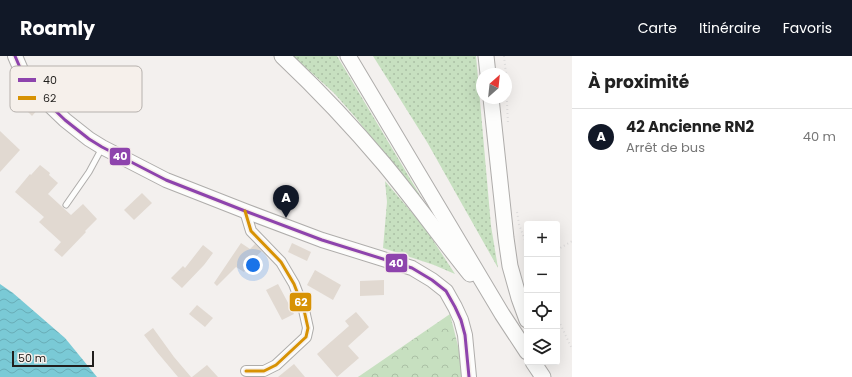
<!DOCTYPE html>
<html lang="fr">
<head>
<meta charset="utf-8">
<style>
  :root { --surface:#fff; --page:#f6f6f6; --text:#222; --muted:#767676; --line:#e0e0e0; --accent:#111827 }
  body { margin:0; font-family:Poppins,sans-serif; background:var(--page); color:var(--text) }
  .controls { position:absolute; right:12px; bottom:12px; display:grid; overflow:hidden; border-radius:4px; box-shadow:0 4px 16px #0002 }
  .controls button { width:36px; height:36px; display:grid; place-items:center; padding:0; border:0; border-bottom:1px solid var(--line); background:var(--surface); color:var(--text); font:20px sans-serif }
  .compass { position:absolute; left:476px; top:12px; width:36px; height:36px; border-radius:50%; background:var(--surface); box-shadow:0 4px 16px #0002; rotate:27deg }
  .scale { position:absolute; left:12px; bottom:10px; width:82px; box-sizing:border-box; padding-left:4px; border:2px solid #211f1d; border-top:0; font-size:11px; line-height:14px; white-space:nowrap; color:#211f1d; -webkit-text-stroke:3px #f6f0eb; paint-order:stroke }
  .you { position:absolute; left:253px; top:209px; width:14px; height:14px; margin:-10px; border:3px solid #fff; border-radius:50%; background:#1a73e8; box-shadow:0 0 0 6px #1a73e833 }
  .badge { display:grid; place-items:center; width:26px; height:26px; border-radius:50%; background:var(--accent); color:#fff; font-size:13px; font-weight:700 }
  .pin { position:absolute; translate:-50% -33px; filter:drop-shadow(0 1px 2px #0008) }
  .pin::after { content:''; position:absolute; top:21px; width:14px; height:12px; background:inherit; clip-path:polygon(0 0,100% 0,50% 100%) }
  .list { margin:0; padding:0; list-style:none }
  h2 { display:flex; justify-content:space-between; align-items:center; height:52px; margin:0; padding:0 16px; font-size:17px }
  h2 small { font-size:13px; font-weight:400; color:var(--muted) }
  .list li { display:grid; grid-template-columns:26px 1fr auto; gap:12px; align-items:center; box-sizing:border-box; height:56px; padding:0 16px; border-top:1px solid var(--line) }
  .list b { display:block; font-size:15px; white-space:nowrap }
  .list p { margin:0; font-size:13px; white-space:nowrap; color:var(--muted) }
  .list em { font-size:13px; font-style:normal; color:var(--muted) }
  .icon { flex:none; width:22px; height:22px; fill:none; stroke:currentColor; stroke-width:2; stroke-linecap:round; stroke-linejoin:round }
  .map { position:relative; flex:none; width:572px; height:321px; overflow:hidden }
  header { display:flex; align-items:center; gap:24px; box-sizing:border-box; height:56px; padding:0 20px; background:var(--accent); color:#fff }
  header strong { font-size:19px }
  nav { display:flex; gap:22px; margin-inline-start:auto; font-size:14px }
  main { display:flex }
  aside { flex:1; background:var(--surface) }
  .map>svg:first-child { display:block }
</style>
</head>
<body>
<header>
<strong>Roamly</strong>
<nav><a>Carte</a><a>Itinéraire</a><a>Favoris</a></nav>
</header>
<main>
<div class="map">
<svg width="572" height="321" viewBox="0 0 572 321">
  <defs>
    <pattern id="grass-dots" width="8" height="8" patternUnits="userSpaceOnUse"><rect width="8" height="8" fill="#c7e0c0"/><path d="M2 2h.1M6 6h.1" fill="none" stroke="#abc0a5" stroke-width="1.8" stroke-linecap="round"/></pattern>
    <pattern id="forest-crowns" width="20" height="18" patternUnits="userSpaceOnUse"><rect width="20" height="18" fill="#c7e0c0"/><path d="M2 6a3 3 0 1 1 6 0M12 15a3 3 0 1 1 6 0" fill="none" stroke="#abc0a5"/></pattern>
    <pattern id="water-waves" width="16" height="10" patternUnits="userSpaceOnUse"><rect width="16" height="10" fill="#7acad6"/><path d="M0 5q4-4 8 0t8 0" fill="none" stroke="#69adb7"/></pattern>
  </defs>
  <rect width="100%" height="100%" fill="#f3f0ee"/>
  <!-- grass -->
  <g fill="url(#grass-dots)">
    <polygon points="293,0 337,0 433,161 356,62 334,37"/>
    <polygon points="373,0 476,0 491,170 498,212 427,86"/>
    <polygon points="385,125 425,172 455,218 434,209 383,192 387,146"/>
  </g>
  <!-- forest -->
  <polygon fill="url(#forest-crowns)" points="450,258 460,298 462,321 358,321"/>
  <!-- water -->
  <polygon fill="url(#water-waves)" points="0,228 13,237 65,282 97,321 0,321"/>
  <!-- building -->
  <g fill="#e1d9d1">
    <polygon points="32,44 39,52 32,60 24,52"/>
    <polygon points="0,75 20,94 0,116"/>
    <polygon points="40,109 50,117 49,119 58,127 48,138 71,159 83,148 97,163 85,175 86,176 62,201 54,194 61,186 39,166 44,161 15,136 30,118 31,119"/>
    <polygon points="142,137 152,147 134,164 124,154"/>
    <polygon points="241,187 250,193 255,188 262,195 252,204 244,216 236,211 217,230 214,227"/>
    <polygon points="292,187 311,196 307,205 288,196"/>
    <polygon points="203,189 213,197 204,209 182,232 171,222 183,210 185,212"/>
    <polygon points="315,214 341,229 333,244 307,229"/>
    <polygon points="384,224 384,239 360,240 360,225"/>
    <polygon points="278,228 294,258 282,264 266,234"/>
    <polygon points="197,249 213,262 205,271 189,258"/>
    <polygon points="356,256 369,271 348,290 359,302 337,321 317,298 349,270 345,265"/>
    <polygon points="153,272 174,301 191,321 178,321 157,296 144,279"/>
    <polygon points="294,308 305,321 278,321"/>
    <polygon points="207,309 218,321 192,321"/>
  </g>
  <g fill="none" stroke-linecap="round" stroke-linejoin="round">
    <defs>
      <polyline id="lane" points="66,149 89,116 102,92"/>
      <polyline id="street" points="245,155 251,175 281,206 294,228 304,254 308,272 306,281 276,309 264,315 246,315"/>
      <polyline id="secondary" points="15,0 21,14 38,38 65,64 89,83 102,91 166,124 245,155 322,184 412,212 432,224 446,235 455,251 461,264 465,279 469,321"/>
      <g id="primary">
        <path d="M282,0C318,34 352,70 384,108C414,144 441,182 470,218"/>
        <polyline points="348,0 502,258 527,296"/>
        <polyline points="486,0 488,18"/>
        <polyline points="491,42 506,182 510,210 519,242 527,264"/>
        <polyline points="533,306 543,321"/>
      </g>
    </defs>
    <!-- lane casing -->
    <use href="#lane" stroke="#afadab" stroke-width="7"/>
    <!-- street casing -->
    <use href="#street" stroke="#afadab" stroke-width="12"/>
    <!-- secondary casing -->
    <use href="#secondary" stroke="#afadab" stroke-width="16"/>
    <!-- primary casing -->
    <use href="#primary" stroke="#afadab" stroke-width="17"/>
    <!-- path -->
    <g stroke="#dedcdc" stroke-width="2" stroke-dasharray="1 3" stroke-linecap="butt">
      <polyline points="504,0 506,18"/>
      <polyline points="506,25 508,68"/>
      <polyline points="517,156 519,168 527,190"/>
      <polyline points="557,194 572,185"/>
      <polyline points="557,261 572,293"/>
    </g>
    <!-- lane -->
    <use href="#lane" stroke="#fdfdfc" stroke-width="5"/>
    <!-- street -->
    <use href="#street" stroke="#fdfdfc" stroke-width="10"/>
    <!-- secondary -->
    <use href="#secondary" stroke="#fdfdfc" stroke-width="14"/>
    <!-- primary -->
    <use href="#primary" stroke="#fdfdfc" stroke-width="15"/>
    <defs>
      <polyline id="bus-1" points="15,0 21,14 38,38 65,64 89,83 102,91 166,124 245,155 322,184 412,212 432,224 446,235 455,251 461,264 465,279 469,321"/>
      <polyline id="bus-2" points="245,155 251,175 281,206 294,228 304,254 308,272 306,281 276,309 264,315 246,315"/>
    </defs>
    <!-- bus-1 casing -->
    <use href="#bus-1" stroke="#f6f0eb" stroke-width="6"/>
    <!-- bus-2 casing -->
    <use href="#bus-2" stroke="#f6f0eb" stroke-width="6"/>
    <!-- bus-1 -->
    <use href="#bus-1" stroke="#8e44ad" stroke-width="3"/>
    <!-- bus-2 -->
    <use href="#bus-2" stroke="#d79204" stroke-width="3"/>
  </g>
  <!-- legend -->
  <rect x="10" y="10" width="132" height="46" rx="6" fill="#f6f0eb" stroke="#b6b1ad" stroke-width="1"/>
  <rect x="18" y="22" width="18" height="4" fill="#8e44ad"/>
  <rect x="18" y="40" width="18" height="4" fill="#d79204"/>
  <g font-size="11" fill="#211f1d">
    <text x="43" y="28">40</text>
    <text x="43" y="46">62</text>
  </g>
  <g stroke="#f6f0eb" stroke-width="1.5">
    <rect x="109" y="91" width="22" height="19" rx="4" fill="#8e44ad"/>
    <rect x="385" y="197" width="23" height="20" rx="4" fill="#8e44ad"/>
    <rect x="289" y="236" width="23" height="20" rx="4" fill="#d79204"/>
  </g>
  <g font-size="11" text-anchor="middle" font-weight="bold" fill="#fff">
    <text x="120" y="104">40</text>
    <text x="396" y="211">40</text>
    <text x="301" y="250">62</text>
  </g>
</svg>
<div class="controls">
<button>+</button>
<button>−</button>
<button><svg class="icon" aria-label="locate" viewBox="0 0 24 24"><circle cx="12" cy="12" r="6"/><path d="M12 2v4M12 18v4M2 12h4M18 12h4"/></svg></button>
<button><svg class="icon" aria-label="layers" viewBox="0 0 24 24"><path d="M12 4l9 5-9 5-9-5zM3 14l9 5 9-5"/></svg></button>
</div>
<svg class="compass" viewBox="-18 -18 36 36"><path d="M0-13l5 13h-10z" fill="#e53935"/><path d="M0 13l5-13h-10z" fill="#767676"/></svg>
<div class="scale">50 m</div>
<div class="you"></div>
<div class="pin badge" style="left:286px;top:162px">A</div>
</div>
<aside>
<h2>À proximité<small></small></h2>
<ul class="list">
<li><span class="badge">A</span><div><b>42 Ancienne RN2</b><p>Arrêt de bus</p></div><em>40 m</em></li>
</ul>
</aside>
</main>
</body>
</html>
